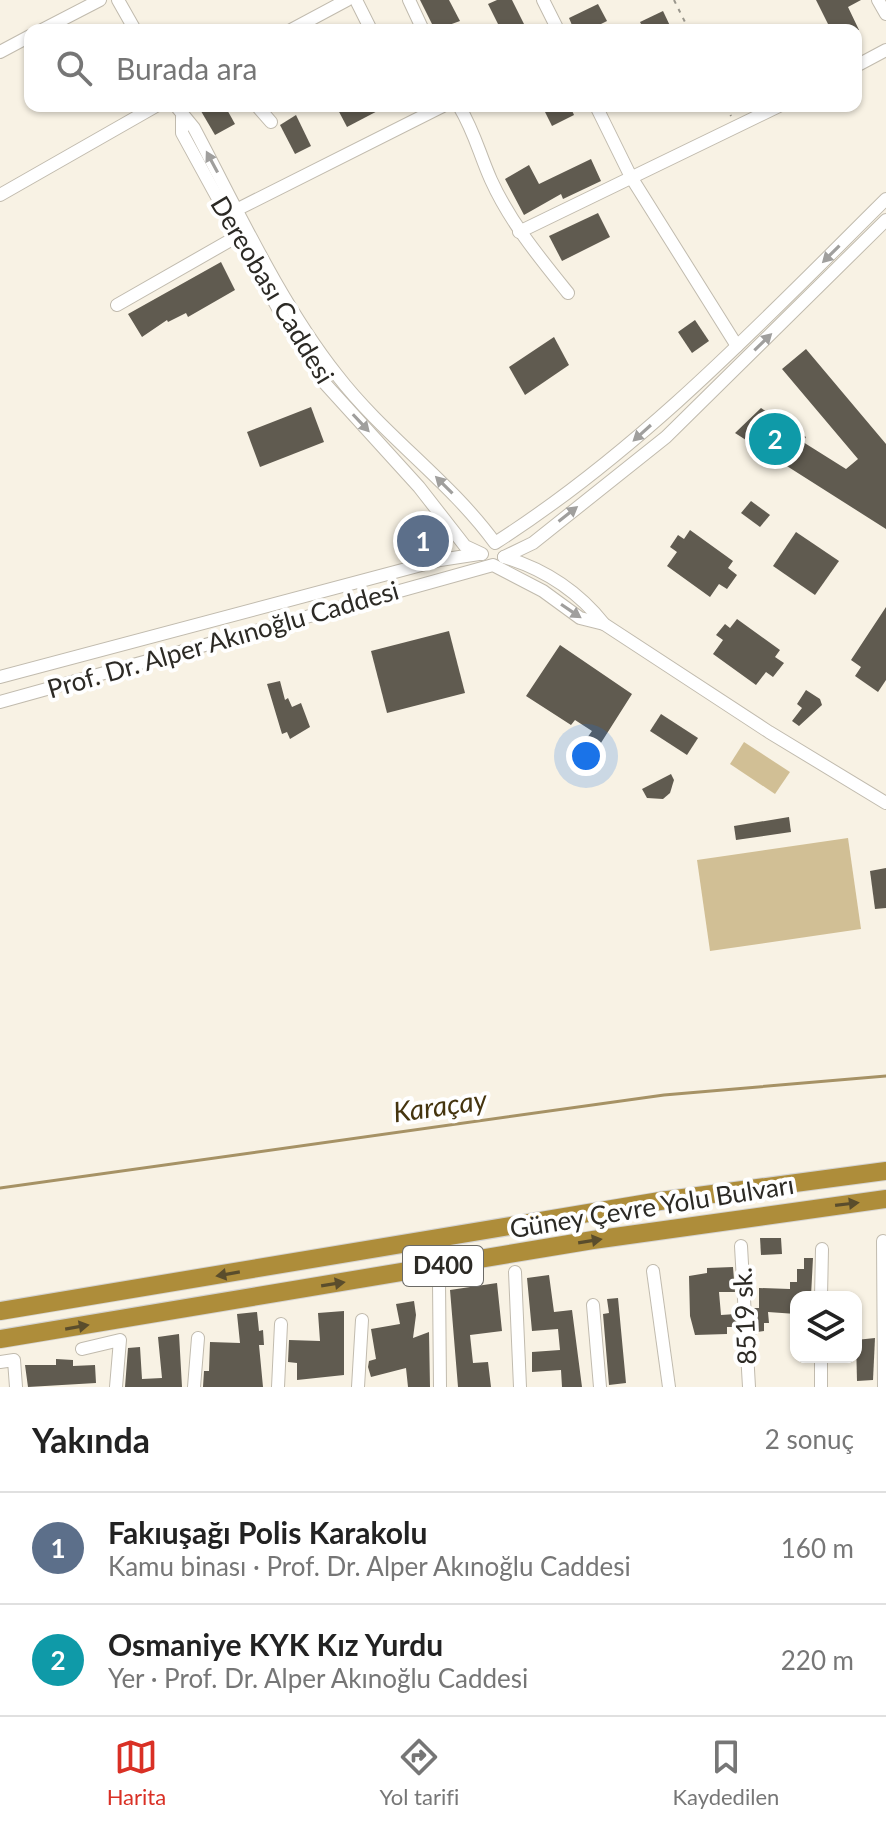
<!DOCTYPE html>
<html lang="tr">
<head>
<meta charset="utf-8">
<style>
  :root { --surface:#fff; --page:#f6f6f6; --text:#222; --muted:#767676; --line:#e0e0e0; --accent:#d93025 }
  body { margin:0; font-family:Lato,sans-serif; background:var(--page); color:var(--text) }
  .controls { position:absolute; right:24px; bottom:24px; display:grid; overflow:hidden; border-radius:16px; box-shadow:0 2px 6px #0004 }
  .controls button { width:72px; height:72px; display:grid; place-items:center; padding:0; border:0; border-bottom:2px solid var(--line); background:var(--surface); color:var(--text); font:40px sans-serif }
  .you { position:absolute; left:586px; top:756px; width:28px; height:28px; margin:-20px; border:6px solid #fff; border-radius:50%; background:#1a73e8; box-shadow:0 0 0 12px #1a73e833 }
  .badge { display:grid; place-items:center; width:52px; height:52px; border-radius:50%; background:var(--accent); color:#fff; font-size:26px; font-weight:700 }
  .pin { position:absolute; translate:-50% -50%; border:4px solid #fff; box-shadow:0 2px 8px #0006 }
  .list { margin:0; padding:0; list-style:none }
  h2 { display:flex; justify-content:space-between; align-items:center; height:104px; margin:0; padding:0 32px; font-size:34px }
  h2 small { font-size:26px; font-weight:400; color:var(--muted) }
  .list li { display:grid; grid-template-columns:52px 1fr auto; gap:24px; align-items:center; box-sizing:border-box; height:112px; padding:0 32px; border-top:2px solid var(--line) }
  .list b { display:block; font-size:30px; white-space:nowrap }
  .list p { margin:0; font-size:26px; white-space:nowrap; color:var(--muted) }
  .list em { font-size:26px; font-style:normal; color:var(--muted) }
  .icon { flex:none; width:44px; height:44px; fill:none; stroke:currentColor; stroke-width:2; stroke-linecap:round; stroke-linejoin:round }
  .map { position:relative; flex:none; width:886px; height:1387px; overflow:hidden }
  .search { position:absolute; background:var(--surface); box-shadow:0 2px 6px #0004; left:24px; right:24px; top:24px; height:88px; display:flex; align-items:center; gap:20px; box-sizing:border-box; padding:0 28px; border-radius:16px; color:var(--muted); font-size:30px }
  .sheet { height:328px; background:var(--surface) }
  nav { display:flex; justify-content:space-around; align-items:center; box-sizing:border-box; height:112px; border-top:2px solid var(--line); background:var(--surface); font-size:22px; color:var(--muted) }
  nav a { display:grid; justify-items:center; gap:4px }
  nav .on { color:var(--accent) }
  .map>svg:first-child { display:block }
</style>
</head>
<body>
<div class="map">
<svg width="886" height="1387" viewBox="0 0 886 1387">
  <rect width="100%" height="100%" fill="#f8f2e4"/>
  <!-- green -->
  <g fill="#d1bf95">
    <polygon points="744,742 790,772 775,794 730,764"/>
    <polygon points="848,838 861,929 710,951 697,860"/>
  </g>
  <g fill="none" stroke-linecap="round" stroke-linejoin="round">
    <!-- stream -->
    <polyline stroke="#a69265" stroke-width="3" points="0,1188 664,1095 886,1076"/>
  </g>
  <!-- building -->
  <g fill="#605b50">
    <polygon points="420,0 449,0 460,21 435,30"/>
    <polygon points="497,0 512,0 527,30 501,30 488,4"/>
    <polygon points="816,0 861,0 848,7 859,30 831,30"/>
    <polygon points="598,4 607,21 589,30 574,30 569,18"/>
    <polygon points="663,11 672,30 644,30 640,22"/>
    <polygon points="198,106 225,106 235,124 215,135"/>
    <polygon points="336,106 387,106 347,127"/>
    <polygon points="542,106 570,106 574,115 552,126"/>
    <polygon points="296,115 311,146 295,154 280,125"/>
    <polygon points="591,159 601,181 563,199 561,194 524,215 505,179 529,165 539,184"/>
    <polygon points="598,213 610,237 562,261 549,236"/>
    <polygon points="221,262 235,290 188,317 186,313 168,322 167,320 142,337 128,314"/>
    <polygon points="695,320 709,341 692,353 678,332"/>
    <polygon points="554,337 569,365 525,395 509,367"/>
    <polygon points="806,349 886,444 886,529 735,433 761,408 806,437 803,442 846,469 858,459 782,369"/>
    <polygon points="311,407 324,442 260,467 247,432"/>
    <polygon points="751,501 770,515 760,527 741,513"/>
    <polygon points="434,521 448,550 403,560 399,532"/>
    <polygon points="690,530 733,561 728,568 737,575 727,589 719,584 710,597 667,566 677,552 670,547 678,535 684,539"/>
    <polygon points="796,532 839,561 815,595 773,566"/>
    <polygon points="886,607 886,680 878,692 855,676 861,667 851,660"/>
    <polygon points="737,619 780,650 775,657 784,663 773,677 766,672 756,685 713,654 723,640 716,635 725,624 730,628"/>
    <polygon points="449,631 465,693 387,713 371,651"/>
    <polygon points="560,645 632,694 599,746 587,738 592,731 575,720 571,725 526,696"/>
    <polygon points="280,681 285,700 288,698 292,707 301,703 310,727 290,739 287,732 282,734 267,684"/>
    <polygon points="806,690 820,699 822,705 799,726 792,721 802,708 797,704"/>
    <polygon points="661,714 698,738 687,755 650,731"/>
    <polygon points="671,774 674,780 670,793 663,799 647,798 642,789"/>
    <polygon points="789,817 791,832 736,840 734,826"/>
    <polygon points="886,868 886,908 875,909 870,871"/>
    <polygon points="760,1238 781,1238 782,1254 761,1255"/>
    <polygon points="804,1258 813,1258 811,1296 796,1296 796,1314 768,1312 769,1323 764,1323 764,1331 757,1332 755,1338 754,1308 759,1308 759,1288 790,1289 790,1282 797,1282 797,1269 804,1269"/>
    <polygon points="733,1267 735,1292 719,1292 721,1315 736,1314 737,1327 727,1327 727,1334 695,1335 690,1316 689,1276 707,1273 707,1268"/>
    <polygon points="549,1275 554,1312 572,1310 582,1387 562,1387 561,1370 532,1372 532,1352 560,1350 558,1329 532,1331 527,1278"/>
    <polygon points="497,1283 502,1331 470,1335 473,1363 488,1362 491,1387 458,1387 450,1290"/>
    <polygon points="618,1298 626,1383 609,1385 603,1314 609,1313 607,1299"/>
    <polygon points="414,1301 416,1315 413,1338 429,1332 430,1387 408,1387 406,1368 371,1377 368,1367 369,1361 376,1359 371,1329 400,1324 396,1304"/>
    <polygon points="344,1311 344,1375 297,1380 297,1363 288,1362 289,1340 320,1341 318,1313"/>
    <polygon points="257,1312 259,1331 263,1330 264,1345 259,1345 263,1387 203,1387 204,1371 209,1371 210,1342 240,1343 237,1314"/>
    <polygon points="179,1334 182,1387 125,1387 128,1348 140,1347 142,1379 162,1378 158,1337"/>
    <polygon points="875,1338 873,1380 857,1381 856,1340"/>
    <polygon points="56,1359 73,1360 73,1366 95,1365 96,1383 28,1387 25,1365 56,1365"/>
  </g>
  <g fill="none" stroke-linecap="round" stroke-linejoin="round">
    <defs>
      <g id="minor">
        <polyline points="118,0 135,30"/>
        <polyline points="356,0 371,30"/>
        <polyline points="409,0 423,30"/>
        <polyline points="543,0 558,30"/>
        <polyline points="878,0 886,14"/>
        <polyline points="42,30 100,0"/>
        <polyline points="291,30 347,0"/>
        <polyline points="0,52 30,36"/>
        <polyline points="856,66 886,50"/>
        <path d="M176,106L194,128C237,209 280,303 337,375C384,436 450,481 495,543C642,449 763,321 886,199"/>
        <polyline points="257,106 271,122"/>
        <path d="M459,106C475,133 479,153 491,180C510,222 539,257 568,293"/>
        <polyline points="596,106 631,177 737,346"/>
        <polyline points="182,117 182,133 286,323 320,378 419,487 465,546 482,554"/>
        <polyline points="0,195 156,106"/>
        <polyline points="238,209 443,106"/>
        <polyline points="519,232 779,106"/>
        <polyline points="117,305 243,233"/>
        <polyline points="504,557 533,543 666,437 886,220"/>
        <path d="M504,557C544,569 578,591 604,624L769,732L886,803"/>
        <polyline points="0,677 440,560 479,554"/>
        <polyline points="0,702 493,565 543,591 580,618 604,624"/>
        <polyline points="883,1241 884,1387"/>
        <polyline points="741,1246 749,1387"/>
        <polyline points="653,1271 669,1387"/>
        <polyline points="515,1272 520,1387"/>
        <polyline points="439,1281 440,1387"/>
        <polyline points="821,1297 822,1249"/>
        <polyline points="593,1305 600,1387"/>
        <polyline points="82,1349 120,1340 116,1387"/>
        <polyline points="0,1362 14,1360 16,1387"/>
        <polyline points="194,1387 198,1338"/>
        <polyline points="278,1387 281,1324"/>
        <polyline points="358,1387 362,1320"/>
        <polyline points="821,1387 821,1357"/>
      </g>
      <g id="highway">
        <polyline points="0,1311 660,1201 886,1171"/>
        <polyline points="0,1339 593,1240 886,1199"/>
      </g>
    </defs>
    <!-- minor casing -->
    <use href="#minor" stroke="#c1bbae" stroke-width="14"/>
    <!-- highway casing -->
    <use href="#highway" stroke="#d5d4d3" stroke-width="20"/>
    <!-- path -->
    <g stroke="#9a968c" stroke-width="2" stroke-dasharray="4 6" stroke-linecap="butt">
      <polyline points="674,0 689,30"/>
      <polyline points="726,106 731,116"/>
    </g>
    <!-- minor -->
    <use href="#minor" stroke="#fff" stroke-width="12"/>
    <!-- highway -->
    <use href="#highway" stroke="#ae8d3a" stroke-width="18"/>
  </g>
  <!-- one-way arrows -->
  <defs><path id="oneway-solid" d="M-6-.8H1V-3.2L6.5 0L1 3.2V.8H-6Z" transform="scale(2)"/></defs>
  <g fill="#a09f9d">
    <use href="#oneway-solid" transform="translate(212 162) rotate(-118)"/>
    <use href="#oneway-solid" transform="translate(831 254) rotate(135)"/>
    <use href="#oneway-solid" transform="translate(763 342) rotate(-44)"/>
    <use href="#oneway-solid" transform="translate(361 423) rotate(47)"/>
    <use href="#oneway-solid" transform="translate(642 433) rotate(138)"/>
    <use href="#oneway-solid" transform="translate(444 485) rotate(-135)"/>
    <use href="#oneway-solid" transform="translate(568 514) rotate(-38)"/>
    <use href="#oneway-solid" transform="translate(571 611) rotate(34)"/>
  </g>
  <g fill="#5a4d2c">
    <use href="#oneway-solid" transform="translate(847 1204) rotate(-7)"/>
    <use href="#oneway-solid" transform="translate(590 1241) rotate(-9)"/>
    <use href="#oneway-solid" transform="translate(228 1274) rotate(170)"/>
    <use href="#oneway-solid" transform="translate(333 1284) rotate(-9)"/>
    <use href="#oneway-solid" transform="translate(77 1327) rotate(-10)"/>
  </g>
  <g text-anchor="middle" stroke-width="8" stroke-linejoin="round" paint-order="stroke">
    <!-- shield labels -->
    <rect fill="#fff" stroke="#6b6a66" stroke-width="2" x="403" y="1246" width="80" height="40" rx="6"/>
    <g font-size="24" font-weight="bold" fill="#2c2a25">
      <text x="443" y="1274">D400</text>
    </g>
    <!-- street labels -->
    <g font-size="26" fill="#2c2a25" stroke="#fff">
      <text transform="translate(272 290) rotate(59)" y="9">Dereobası Caddesi</text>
      <text transform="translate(223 640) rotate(-16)" y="9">Prof. Dr. Alper Akınoğlu Caddesi</text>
      <text transform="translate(652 1207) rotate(-9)" y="9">Güney Çevre Yolu Bulvarı</text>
      <text transform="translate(745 1316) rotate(-93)" y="9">8519 sk.</text>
    </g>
    <!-- water labels -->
    <g font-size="28" font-style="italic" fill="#45350f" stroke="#fff">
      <text transform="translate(440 1106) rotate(-8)" y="10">Karaçay</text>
    </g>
  </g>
</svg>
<div class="controls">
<button><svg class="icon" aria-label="layers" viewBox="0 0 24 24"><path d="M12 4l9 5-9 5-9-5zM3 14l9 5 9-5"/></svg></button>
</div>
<div class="you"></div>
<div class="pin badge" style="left:423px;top:541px;background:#5c6f8a">1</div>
<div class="pin badge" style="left:775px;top:439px;background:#0f9aa8">2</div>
<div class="search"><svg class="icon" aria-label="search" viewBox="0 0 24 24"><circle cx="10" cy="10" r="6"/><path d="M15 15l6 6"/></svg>Burada ara</div>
</div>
<section class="sheet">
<h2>Yakında<small>2 sonuç</small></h2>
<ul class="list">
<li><span class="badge" style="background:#5c6f8a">1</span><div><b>Fakıuşağı Polis Karakolu</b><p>Kamu binası · Prof. Dr. Alper Akınoğlu Caddesi</p></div><em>160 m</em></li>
<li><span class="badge" style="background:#0f9aa8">2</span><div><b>Osmaniye KYK Kız Yurdu</b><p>Yer · Prof. Dr. Alper Akınoğlu Caddesi</p></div><em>220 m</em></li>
</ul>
</section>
<nav>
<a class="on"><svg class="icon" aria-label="map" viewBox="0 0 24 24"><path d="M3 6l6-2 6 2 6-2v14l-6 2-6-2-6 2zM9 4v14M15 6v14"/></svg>Harita</a>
<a><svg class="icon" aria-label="directions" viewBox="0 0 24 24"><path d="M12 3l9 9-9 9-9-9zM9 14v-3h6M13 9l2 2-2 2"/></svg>Yol tarifi</a>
<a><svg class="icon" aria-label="saved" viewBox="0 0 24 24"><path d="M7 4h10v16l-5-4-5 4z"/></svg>Kaydedilen</a>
</nav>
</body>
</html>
